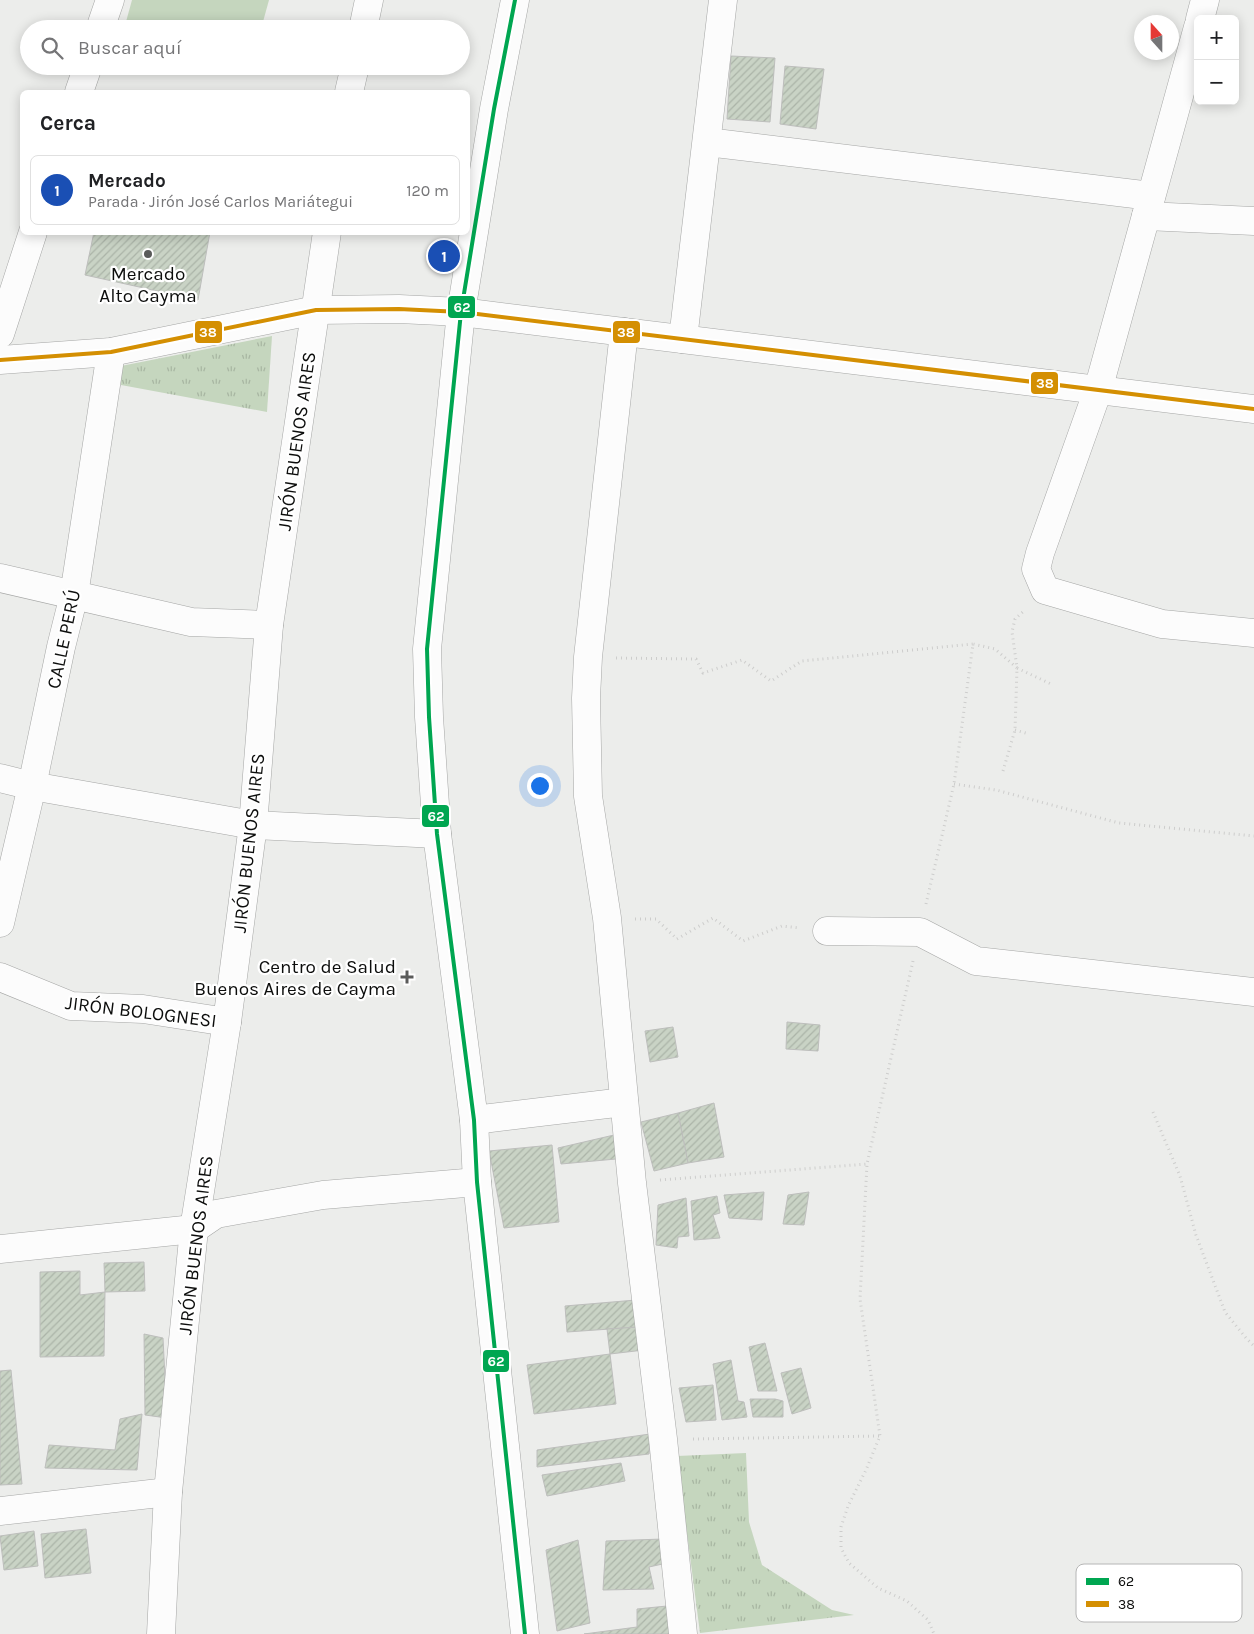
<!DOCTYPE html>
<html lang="es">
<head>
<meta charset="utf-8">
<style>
  :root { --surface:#fff; --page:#f6f6f6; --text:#202124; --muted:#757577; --line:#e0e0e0; --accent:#b45309 }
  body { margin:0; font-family:Karla,sans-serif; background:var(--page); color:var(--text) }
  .controls { position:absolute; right:15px; top:15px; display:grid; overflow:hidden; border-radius:8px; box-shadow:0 2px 12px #0003 }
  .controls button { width:45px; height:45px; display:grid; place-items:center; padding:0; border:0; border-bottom:1px solid var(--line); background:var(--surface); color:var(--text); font:25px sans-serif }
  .compass { position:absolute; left:1134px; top:15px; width:45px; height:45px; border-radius:50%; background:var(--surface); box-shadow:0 2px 12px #0003; rotate:339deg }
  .you { position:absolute; left:539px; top:785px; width:18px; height:18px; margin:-12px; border:4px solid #fff; border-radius:50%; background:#1a73e8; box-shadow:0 0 0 8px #1a73e833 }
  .badge { display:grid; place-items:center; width:32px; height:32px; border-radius:50%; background:var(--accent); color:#fff; font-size:16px; font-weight:700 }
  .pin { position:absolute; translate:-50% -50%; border:2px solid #fff; box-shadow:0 1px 5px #0006 }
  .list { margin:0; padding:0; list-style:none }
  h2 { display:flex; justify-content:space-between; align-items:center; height:65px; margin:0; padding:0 20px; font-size:21px }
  h2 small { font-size:16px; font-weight:400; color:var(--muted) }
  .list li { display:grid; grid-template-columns:32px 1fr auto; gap:15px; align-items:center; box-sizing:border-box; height:70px; margin:0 10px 10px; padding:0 10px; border:1px solid var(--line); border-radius:8px }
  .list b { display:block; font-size:19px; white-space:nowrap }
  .list p { margin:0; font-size:16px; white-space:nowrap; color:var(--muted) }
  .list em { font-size:16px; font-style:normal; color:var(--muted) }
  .icon { flex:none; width:28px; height:28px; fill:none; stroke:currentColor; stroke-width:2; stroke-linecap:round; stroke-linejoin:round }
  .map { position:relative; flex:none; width:1254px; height:1634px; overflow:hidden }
  .search { position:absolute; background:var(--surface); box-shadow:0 2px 12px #0003; left:20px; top:20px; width:450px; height:55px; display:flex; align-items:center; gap:12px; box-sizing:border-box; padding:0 18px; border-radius:28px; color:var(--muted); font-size:19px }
  .panel { position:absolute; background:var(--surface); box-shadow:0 2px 12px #0003; left:20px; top:90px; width:450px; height:145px; border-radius:8px }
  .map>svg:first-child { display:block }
</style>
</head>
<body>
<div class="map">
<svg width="1254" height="1634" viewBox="0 0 1254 1634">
  <defs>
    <pattern id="grass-tufts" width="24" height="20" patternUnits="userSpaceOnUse" patternTransform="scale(1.25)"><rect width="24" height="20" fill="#c5d6be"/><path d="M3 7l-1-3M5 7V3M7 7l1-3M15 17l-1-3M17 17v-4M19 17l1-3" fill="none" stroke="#a8b6a2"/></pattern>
    <pattern id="building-hatch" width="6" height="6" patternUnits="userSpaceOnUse" patternTransform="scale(1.25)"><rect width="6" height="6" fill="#c9d3c5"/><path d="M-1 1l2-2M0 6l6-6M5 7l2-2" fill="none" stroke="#abb4a8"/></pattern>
  </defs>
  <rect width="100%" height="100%" fill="#ecedeb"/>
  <!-- grass -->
  <g fill="url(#grass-tufts)">
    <polygon points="272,336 267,412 121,385 121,366"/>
    <polygon points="746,1453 749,1522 762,1565 832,1610 854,1615 700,1633 677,1456"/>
  </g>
  <!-- pitch -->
  <g fill="#c5d6be">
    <polygon points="132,0 269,0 261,29 124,29"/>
    <polygon points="221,66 250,66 248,74"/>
  </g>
  <!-- building -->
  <g fill="url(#building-hatch)" stroke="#bdbebc">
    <polygon points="731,56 775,58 770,122 727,119"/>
    <polygon points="785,66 824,69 816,129 780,124"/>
    <polygon points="94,232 210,232 198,300 85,275"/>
    <polygon points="787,1022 820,1025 818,1051 786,1049"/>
    <polygon points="673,1027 678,1057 650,1062 645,1031"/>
    <polygon points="714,1103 724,1157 688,1163 678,1113"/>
    <polygon points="678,1113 688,1163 654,1171 641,1122"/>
    <polygon points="614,1135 616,1159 561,1164 558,1148"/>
    <polygon points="552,1145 559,1222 504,1228 489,1151"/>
    <polygon points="764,1192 762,1220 729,1218 724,1195"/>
    <polygon points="809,1192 804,1225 783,1224 788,1195"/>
    <polygon points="717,1196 720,1213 713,1215 720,1238 694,1240 691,1201"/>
    <polygon points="686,1198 689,1236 678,1237 677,1248 656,1245 658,1205"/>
    <polygon points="144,1262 145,1291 105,1292 104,1263"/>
    <polygon points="80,1271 80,1295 105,1292 104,1356 40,1357 40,1272"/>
    <polygon points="636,1300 639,1327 567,1332 565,1306"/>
    <polygon points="639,1327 644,1350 610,1354 607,1329"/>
    <polygon points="144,1334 163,1338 167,1418 145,1415"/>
    <polygon points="765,1343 777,1391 758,1391 749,1347"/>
    <polygon points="610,1354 616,1404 534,1414 527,1365"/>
    <polygon points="731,1360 738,1401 744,1402 747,1417 722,1420 713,1364"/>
    <polygon points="801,1368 811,1408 792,1414 781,1373"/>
    <polygon points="11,1370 22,1484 0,1485 0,1371"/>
    <polygon points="713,1385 716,1420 686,1422 679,1388"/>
    <polygon points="750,1399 775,1399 783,1401 783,1417 753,1417"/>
    <polygon points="142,1414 137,1470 45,1468 49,1445 115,1450 120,1419"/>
    <polygon points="650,1434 649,1454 537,1467 537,1450"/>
    <polygon points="621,1463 625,1481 547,1496 542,1475"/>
    <polygon points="86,1529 91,1573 45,1578 41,1534"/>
    <polygon points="34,1531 38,1566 4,1570 0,1536"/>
    <polygon points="663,1539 667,1563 649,1567 654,1589 603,1590 606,1541"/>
    <polygon points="578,1540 590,1623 557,1631 546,1550"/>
    <polygon points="667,1606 670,1634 584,1634 637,1627 637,1609"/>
  </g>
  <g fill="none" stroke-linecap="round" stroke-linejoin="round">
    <defs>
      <g id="minor">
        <polyline points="515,0 494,109 461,312 427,649 429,717 437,834 474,1120 477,1182 525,1634"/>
        <polyline points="1200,19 1205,0"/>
        <polyline points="1198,27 1098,390 1040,553 1036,569 1045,590 1162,624 1254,633"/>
        <polyline points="100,29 110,0"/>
        <polyline points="363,29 369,0"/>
        <polyline points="79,92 88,66"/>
        <polyline points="349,92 355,66"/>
        <polyline points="707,142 1151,196"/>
        <polyline points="1146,216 1254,221"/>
        <polyline points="624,332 588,657 586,698 588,796 607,918 632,1183 663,1439 683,1634"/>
        <polyline points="0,334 33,232"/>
        <polyline points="683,339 723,0"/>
        <polyline points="0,360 111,352 316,310 399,309 461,312 1254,409"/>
        <polyline points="0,578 191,622 269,625"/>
        <polyline points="0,778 32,786 253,825 437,834"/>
        <polyline points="0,923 32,786 61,647 74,595 111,352"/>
        <polyline points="827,931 920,932 976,961 1254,992"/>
        <polyline points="0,977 71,1006 143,1009 227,1022"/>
        <polyline points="474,1120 624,1102"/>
        <polyline points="0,1249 194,1229 216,1214 323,1195 477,1182"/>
        <polyline points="0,1511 168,1492"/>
        <polyline points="161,1634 168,1492 194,1229 227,1022 253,825 269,625 327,232"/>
      </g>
    </defs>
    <!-- minor casing -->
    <use href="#minor" stroke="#a5a6a5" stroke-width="29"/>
    <!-- path -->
    <g stroke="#cdcdcc" stroke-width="3" stroke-dasharray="1 4" stroke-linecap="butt">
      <polyline points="616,658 696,659 703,673 742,660 771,681 802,661 973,644"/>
      <polyline points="1015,730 1029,734"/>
      <polyline points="1003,771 1015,730 1017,668 1051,684"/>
      <polyline points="954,784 996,790 1119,823 1254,836"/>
      <polyline points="926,904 954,784 973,644 995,649 1017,668 1012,632 1015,619 1025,610"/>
      <polyline points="635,919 656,919 677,939 713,918 743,941 782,926 800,928"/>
      <polyline points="913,961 867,1164 860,1299 880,1436 866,1470 848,1506 841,1527 841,1548 849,1563 878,1588 907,1601 928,1620 934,1634"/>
      <polyline points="1153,1112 1180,1176 1196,1235 1225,1312 1246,1338 1254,1346"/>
      <polyline points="660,1180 867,1164"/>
      <polyline points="693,1439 880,1436"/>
    </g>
    <!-- minor -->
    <use href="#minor" stroke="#fcfcfc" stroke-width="28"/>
    <defs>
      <polyline id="bus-1" points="515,0 494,109 461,312 427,649 429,717 437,834 474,1120 477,1182 525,1634"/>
      <polyline id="bus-2" points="0,360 111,352 316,310 399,309 461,312 1254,409"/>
    </defs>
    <!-- bus-1 casing -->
    <use href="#bus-1" stroke="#fff" stroke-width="8"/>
    <!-- bus-2 casing -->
    <use href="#bus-2" stroke="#fff" stroke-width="8"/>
    <!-- bus-1 -->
    <use href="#bus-1" stroke="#00a651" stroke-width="4"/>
    <!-- bus-2 -->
    <use href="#bus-2" stroke="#d48f02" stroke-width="4"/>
  </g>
  <!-- markers -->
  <g fill="#5a5b5a" stroke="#fff" stroke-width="2">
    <circle cx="148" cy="254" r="5"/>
    <path d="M404.5 969.5h5v5h5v5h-5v5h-5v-5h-5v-5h5z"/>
  </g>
  <g text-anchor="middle" stroke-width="4.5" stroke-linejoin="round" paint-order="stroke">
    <!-- poi labels -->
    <g font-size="19" fill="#0c0d0c" stroke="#fff">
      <text x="148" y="280">Mercado<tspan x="148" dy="22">Alto Cayma</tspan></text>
      <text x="396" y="973" text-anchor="end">Centro de Salud<tspan x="396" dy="22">Buenos Aires de Cayma</tspan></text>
    </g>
    <!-- street labels -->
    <g font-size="19" fill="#0c0d0c" stroke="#fff">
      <text transform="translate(296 441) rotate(-82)" y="7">JIRÓN BUENOS AIRES</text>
      <text transform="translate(63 639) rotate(-78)" y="7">CALLE PERÚ</text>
      <text transform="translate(248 843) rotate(-84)" y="7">JIRÓN BUENOS AIRES</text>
      <text transform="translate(141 1011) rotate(7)" y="7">JIRÓN BOLOGNESI</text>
      <text transform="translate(195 1245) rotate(-83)" y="7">JIRÓN BUENOS AIRES</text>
    </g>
  </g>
  <!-- legend -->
  <rect x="1076" y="1564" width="166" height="58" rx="8" fill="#fff" stroke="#b6b6b6" stroke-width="1"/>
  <rect x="1086" y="1578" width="23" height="7" fill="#00a651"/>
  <rect x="1086" y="1601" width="23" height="6" fill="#d48f02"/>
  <g font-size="14" fill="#0c0d0c">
    <text x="1118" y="1586">62</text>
    <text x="1118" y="1609">38</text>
  </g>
  <g stroke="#fff" stroke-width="2">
    <rect x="447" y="295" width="29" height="24" rx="5" fill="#00a651"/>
    <rect x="194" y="320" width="29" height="24" rx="5" fill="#d48f02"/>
    <rect x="612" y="320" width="29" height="24" rx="5" fill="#d48f02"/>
    <rect x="1030" y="371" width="29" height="24" rx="5" fill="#d48f02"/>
    <rect x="421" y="804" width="29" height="24" rx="5" fill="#00a651"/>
    <rect x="482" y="1349" width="28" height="24" rx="5" fill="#00a651"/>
  </g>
  <g font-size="14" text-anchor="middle" font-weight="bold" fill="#fff">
    <text x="462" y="312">62</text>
    <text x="208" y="337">38</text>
    <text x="626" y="337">38</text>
    <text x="1045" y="388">38</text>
    <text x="436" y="821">62</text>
    <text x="496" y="1366">62</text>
  </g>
</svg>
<div class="controls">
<button>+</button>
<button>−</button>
</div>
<svg class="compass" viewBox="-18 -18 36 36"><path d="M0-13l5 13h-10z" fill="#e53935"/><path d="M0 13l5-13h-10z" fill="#757577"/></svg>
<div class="you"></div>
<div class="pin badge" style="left:444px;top:256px;background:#1a4fb4">1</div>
<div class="search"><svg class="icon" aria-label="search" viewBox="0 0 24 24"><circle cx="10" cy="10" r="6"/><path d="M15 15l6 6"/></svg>Buscar aquí</div>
<section class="panel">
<h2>Cerca<small></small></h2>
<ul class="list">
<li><span class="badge" style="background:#1a4fb4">1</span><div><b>Mercado</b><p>Parada · Jirón José Carlos Mariátegui</p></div><em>120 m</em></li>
</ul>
</section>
</div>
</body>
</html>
